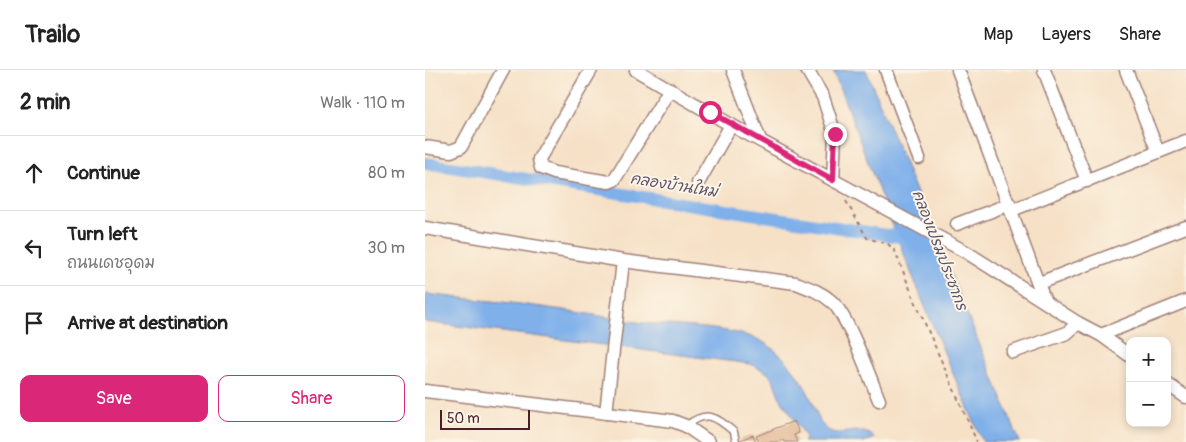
<!DOCTYPE html>
<html lang="en">
<head>
<meta charset="utf-8">
<style>
  :root { --surface:#fff; --page:#f6f6f6; --text:#222; --muted:#767676; --line:#e0e0e0; --accent:#db2777 }
  body { margin:0; font-family:Pangolin,"Playpen Sans Thai",sans-serif; background:var(--page); color:var(--text) }
  .controls { position:absolute; right:15px; bottom:15px; display:grid; overflow:hidden; border-radius:10px; box-shadow:0 2px 8px #0003 }
  .controls button { width:45px; height:45px; display:grid; place-items:center; padding:0; border:0; border-bottom:1px solid var(--line); background:var(--surface); color:var(--text); font:25px sans-serif }
  .scale { position:absolute; left:15px; bottom:12px; width:90px; box-sizing:border-box; padding-left:5px; border:2px solid #4a1f2b; border-top:0; font-size:14px; line-height:18px; white-space:nowrap; color:#4a1f2b; -webkit-text-stroke:4px #fcf5e5; paint-order:stroke }
  .stop { position:absolute; width:15px; height:15px; margin:-11px; border:4px solid #db2777; border-radius:50%; background:#fff }
  .stop.end { background:#db2777; border-color:#fff; box-shadow:0 1px 5px #0008 }
  .list { margin:0; padding:0; list-style:none }
  h2 { display:flex; justify-content:space-between; align-items:center; height:65px; margin:0; padding:0 20px; font-size:21px }
  h2 small { font-size:16px; font-weight:400; color:var(--muted) }
  .list li { display:grid; grid-template-columns:32px 1fr auto; gap:15px; align-items:center; box-sizing:border-box; height:75px; padding:0 20px; border-top:1px solid var(--line) }
  .list b { display:block; font-size:19px; white-space:nowrap }
  .list p { margin:0; font-size:16px; white-space:nowrap; color:var(--muted) }
  .list em { font-size:16px; font-style:normal; color:var(--muted) }
  .actions { display:flex; gap:10px; padding:15px 20px }
  .actions a { flex:1; padding:11px 0; border:1px solid var(--accent); border-radius:10px; text-align:center; font-size:18px; color:var(--accent) }
  .actions .main { background:var(--accent); color:#fff }
  .icon { flex:none; width:28px; height:28px; fill:none; stroke:currentColor; stroke-width:2; stroke-linecap:round; stroke-linejoin:round }
  .map { position:relative; flex:none; width:761px; height:372px; overflow:hidden }
  header { display:flex; align-items:center; gap:30px; box-sizing:border-box; height:70px; padding:0 25px; background:var(--surface); border-bottom:1px solid var(--line) }
  header strong { font-size:24px }
  nav { display:flex; gap:28px; margin-inline-start:auto; font-size:18px }
  main { display:flex }
  aside { flex:1; background:var(--surface) }
  .map>svg:first-child { display:block }
</style>
</head>
<body>
<header>
<strong>Trailo</strong>
<nav><a>Map</a><a>Layers</a><a>Share</a></nav>
</header>
<main>
<aside>
<h2>2 min<small>Walk · 110 m</small></h2>
<ul class="list">
<li><svg class="icon" aria-label="ahead" viewBox="0 0 24 24"><path d="M12 20V5M6 11l6-6 6 6"/></svg><div><b>Continue</b></div><em>80 m</em></li>
<li><svg class="icon" aria-label="left" viewBox="0 0 24 24"><path d="M17 20v-9H6M10 6l-5 5 5 5"/></svg><div><b>Turn left</b><p>ถนนเดชอุดม</p></div><em>30 m</em></li>
<li><svg class="icon" aria-label="arrive" viewBox="0 0 24 24"><path d="M6 21V4h12l-3 4 3 4H6"/></svg><div><b>Arrive at destination</b></div></li>
</ul>
<div class="actions"><a class="main">Save</a><a>Share</a></div>
</aside>
<div class="map">
<svg width="761" height="372" viewBox="0 0 761 372">
  <rect width="100%" height="100%" fill="#fcf5e5"/>
  <filter id="ink" filterUnits="userSpaceOnUse"><feTurbulence type="fractalNoise" baseFrequency=".02" numOctaves="2"/><feDisplacementMap in="SourceGraphic" scale="10" xChannelSelector="R" yChannelSelector="G"/><feConvolveMatrix kernelMatrix="1 2 1 2 8 2 1 2 1" color-interpolation-filters="sRGB"/></filter>
  <filter id="wash" filterUnits="userSpaceOnUse"><feTurbulence type="fractalNoise" baseFrequency=".0096" numOctaves="4" result="noise"/><feDisplacementMap in="SourceGraphic" scale="20" xChannelSelector="R" yChannelSelector="G"/><feGaussianBlur stdDeviation="1.12" result="paint"/><feColorMatrix in="noise" values="0 0 0 0 0 0 0 0 0 0 0 0 0 0 0 0 0 1.4 0 .05"/><feComposite in="paint" operator="in"/></filter>
  <g filter="url(#wash)">
    <rect width="100%" height="100%" fill="#f6e1c7"/>
    <!-- water -->
    <g fill="#7fb0ea" stroke="#64688a">
      <path d="M408,0H441L595,372H558C503,250 455,125 408,0Z"/>
      <path d="M0,224C39,229 78,231 117,237C150,241 184,248 218,253C252,257 316,256 343,275C363,289 377,309 387,331C392,342 393,353 403,360C417,369 431,353 450,368L438,372H378L381,367L354,326L349,312L343,303L326,294L0,252Z"/>
    </g>
    <g fill="none" stroke-linecap="round" stroke-linejoin="round">
      <!-- canal -->
      <polyline stroke="#7fb0ea" stroke-width="12" points="0,93 487,169"/>
    </g>
    <g id="blocks">
      <!-- building -->
      <g fill="#e0b38d">
        <polygon points="369,351 374,363 369,365 372,372 359,372 358,370 352,372 334,372 331,366"/>
        <polygon points="328,365 331,372 316,372 315,370"/>
      </g>
    </g>
  </g>
  <g filter="url(#ink)">
    <use href="#blocks" fill-opacity="0" stroke="#a08079" stroke-width="1"/>
    <g fill="none" stroke-linecap="round" stroke-linejoin="round">
      <defs>
        <path id="lane" d="M261,356C282,339 291,347 309,362L311,372"/>
        <g id="street">
          <polyline points="166,0 114,89 116,98 129,103 184,112 189,110 245,19"/>
          <polyline points="211,0 306,55 541,182 653,253 676,265 705,286"/>
          <polyline points="308,0 335,70"/>
          <polyline points="382,0 398,27 410,64 408,110"/>
          <polyline points="461,0 494,88"/>
          <polyline points="533,0 620,232"/>
          <polyline points="619,0 662,111"/>
          <polyline points="701,0 733,82"/>
          <polyline points="0,77 26,81 36,77 78,0"/>
          <polyline points="273,113 306,55"/>
          <polyline points="587,140 761,71"/>
          <polyline points="532,154 585,134"/>
          <path d="M0,158L198,191L371,213C384,218 396,222 406,231C422,243 445,308 454,330"/>
          <polyline points="614,213 761,157"/>
          <polyline points="676,265 761,231"/>
          <polyline points="588,282 642,263 653,253"/>
          <polyline points="742,314 761,327"/>
          <polyline points="0,321 248,351 261,356 284,372"/>
          <polyline points="181,343 198,191"/>
        </g>
      </defs>
      <!-- lane casing -->
      <use href="#lane" stroke="#a08079" stroke-width="9"/>
      <!-- street casing -->
      <use href="#street" stroke="#a08079" stroke-width="15"/>
      <!-- path -->
      <polyline stroke="#a08079" stroke-width="2" stroke-dasharray="4 4" stroke-linecap="butt" points="421,131 442,168 463,174 470,181 487,224 552,372"/>
      <!-- lane -->
      <use href="#lane" stroke="#fff" stroke-width="6"/>
      <!-- street -->
      <use href="#street" stroke="#fff" stroke-width="12"/>
    </g>
  </g>
  <g fill="none" stroke-linecap="round" stroke-linejoin="round" filter="url(#ink)">
    <!-- route -->
    <polyline stroke="#db2777" stroke-width="6" points="285,42 408,110 410,64"/>
  </g>
  <g text-anchor="middle" stroke-width="4" stroke-linejoin="round" paint-order="stroke">
    <!-- water labels -->
    <g font-size="15" font-style="italic" fill="#5d526e" stroke="#fcf5e5">
      <text transform="translate(249 115) rotate(9)" y="5">คลองบ้านใหม่</text>
      <text transform="translate(515 180) rotate(69)" y="5">คลองเปรมประชากร</text>
    </g>
  </g>
</svg>
<div class="controls">
<button>+</button>
<button>−</button>
</div>
<div class="scale">50 m</div>
<div class="stop" style="left:285px;top:42px"></div>
<div class="stop end" style="left:410px;top:64px"></div>
</div>
</main>
</body>
</html>
